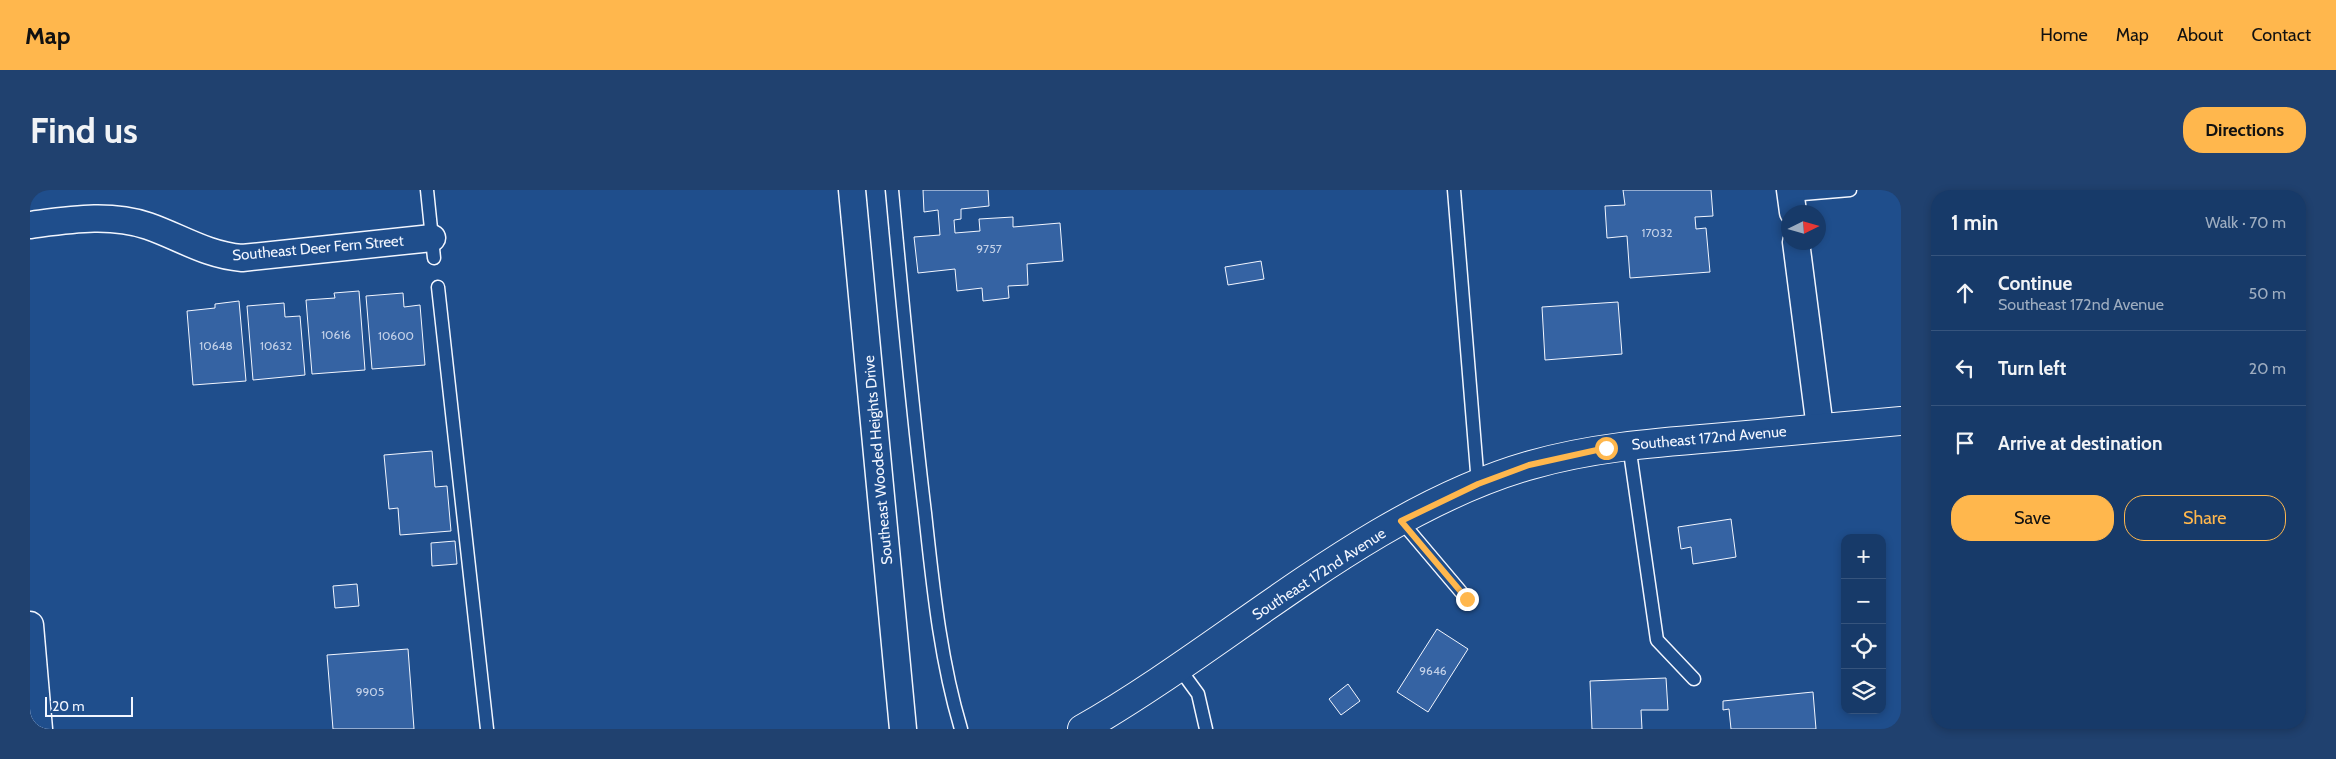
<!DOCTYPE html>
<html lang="en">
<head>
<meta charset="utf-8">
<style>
  :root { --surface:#173a69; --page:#20416f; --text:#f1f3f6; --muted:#9eadc0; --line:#36547d; --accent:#ffb74d }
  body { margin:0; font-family:Cabin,sans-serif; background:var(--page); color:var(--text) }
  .controls { position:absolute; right:15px; bottom:15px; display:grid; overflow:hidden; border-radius:10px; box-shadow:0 2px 8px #0003 }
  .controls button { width:45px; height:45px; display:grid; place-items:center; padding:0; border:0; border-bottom:1px solid var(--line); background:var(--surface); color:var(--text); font:25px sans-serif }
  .compass { position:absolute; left:1751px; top:15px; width:45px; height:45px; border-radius:50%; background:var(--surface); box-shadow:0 2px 8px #0003; rotate:85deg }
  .scale { position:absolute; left:15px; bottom:12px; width:88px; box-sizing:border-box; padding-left:5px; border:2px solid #f2f6ff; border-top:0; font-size:14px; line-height:18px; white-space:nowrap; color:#f2f6ff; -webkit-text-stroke:4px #1f4e8c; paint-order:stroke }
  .stop { position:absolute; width:15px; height:15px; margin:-11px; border:4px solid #ffb74d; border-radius:50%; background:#fff }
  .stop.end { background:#ffb74d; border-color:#fff; box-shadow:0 1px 5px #0008 }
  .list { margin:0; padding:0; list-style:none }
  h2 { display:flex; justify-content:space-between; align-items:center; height:65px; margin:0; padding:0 20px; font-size:21px }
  h2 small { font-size:16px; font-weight:400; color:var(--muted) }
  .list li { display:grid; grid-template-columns:32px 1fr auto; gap:15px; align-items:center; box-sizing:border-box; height:75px; padding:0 20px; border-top:1px solid var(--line) }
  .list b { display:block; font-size:19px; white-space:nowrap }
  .list p { margin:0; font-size:16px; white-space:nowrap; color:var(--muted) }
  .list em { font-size:16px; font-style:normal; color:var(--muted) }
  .actions { display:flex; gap:10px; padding:15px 20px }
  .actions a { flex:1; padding:11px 0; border:1px solid var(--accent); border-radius:20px; text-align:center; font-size:18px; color:var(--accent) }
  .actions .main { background:var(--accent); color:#111 }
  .icon { flex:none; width:28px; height:28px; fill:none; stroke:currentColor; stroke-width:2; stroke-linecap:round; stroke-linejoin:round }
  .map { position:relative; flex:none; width:1871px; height:539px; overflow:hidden; border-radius:20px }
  header { display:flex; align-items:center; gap:30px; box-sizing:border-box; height:70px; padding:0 25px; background:var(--accent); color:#111 }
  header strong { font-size:24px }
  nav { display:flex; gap:28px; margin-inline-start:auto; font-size:18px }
  .intro { display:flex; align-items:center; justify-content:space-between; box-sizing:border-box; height:120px; padding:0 30px }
  h1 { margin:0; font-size:35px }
  .button { padding:12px 22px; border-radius:20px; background:var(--accent); color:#111; font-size:18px; font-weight:700 }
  main { display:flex; gap:30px; padding:0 30px }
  aside { flex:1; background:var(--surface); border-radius:20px; box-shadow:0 2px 8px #0003 }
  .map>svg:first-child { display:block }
</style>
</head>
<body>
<header>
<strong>Map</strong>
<nav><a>Home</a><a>Map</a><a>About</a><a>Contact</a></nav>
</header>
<div class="intro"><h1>Find us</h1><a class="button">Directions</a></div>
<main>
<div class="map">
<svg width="1871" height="539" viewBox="0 0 1871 539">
  <rect width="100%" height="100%" fill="#1f4e8c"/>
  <!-- building -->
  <g fill="#3563a3" stroke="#f2f6ff">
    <polygon points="893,0 958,0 959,16 931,19 931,29 924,30 925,43 950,41 949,29 983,27 983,37 1030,33 1033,71 997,74 998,95 978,96 979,108 953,111 952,98 927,101 925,79 888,83 884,47 910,45 908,20 894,22"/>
    <polygon points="1593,0 1681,0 1683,26 1665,27 1666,39 1676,38 1680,82 1600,88 1597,46 1577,48 1575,16 1595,15"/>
    <polygon points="1231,71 1234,89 1198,95 1195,77"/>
    <polygon points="329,101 335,180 282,184 276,110 305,108 304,103"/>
    <polygon points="373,103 374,117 390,115 395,175 342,179 336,106"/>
    <polygon points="209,111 216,191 163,195 157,121 185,118 185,114"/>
    <polygon points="1588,112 1592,164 1515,170 1512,117"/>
    <polygon points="254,113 255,127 270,126 275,185 223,190 217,116"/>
    <polygon points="402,261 405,297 417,296 421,341 370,345 368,318 359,319 354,265"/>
    <polygon points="1701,329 1706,367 1663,374 1661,357 1651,359 1648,337"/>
    <polygon points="425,351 427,374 402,376 401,353"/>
    <polygon points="327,394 329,416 305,418 303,396"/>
    <polygon points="1407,439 1438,459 1398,522 1367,502"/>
    <polygon points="378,459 384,539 303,539 297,465"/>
    <polygon points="1636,488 1638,520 1611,520 1612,539 1562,539 1560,491"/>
    <polygon points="1318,494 1330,511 1311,525 1299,509"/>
    <polygon points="1783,502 1786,539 1701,539 1699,519 1693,520 1693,511"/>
  </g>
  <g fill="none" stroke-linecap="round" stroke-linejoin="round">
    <defs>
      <g id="service">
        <polyline points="397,0 404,68"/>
        <path d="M862,0C872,108 882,216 895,323C903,396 910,469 931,539"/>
        <polyline points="1424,0 1448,294"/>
        <polyline points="1761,5 1820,0"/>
        <polyline points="408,97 457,539"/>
        <polyline points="1599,255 1627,450 1664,489"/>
        <polyline points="1371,331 1437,409"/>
        <polyline points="1149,478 1168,504 1176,539"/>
      </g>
      <g id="minor">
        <polyline points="822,0 873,539"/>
        <polyline points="1760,0 1763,22"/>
        <path d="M0,35C39,30 79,23 118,36C150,47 176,65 212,68L402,48"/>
        <polyline points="1766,52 1790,238"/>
        <polyline points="0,435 9,539"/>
      </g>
      <path id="primary" d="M1052,539C1198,456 1339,321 1501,275C1560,258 1621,253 1683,248C1745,242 1808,237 1871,231"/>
    </defs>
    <!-- service casing -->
    <use href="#service" stroke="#f2f6ff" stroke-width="15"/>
    <!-- minor casing -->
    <use href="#minor" stroke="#f2f6ff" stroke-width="29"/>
    <!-- primary casing -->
    <use href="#primary" stroke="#f2f6ff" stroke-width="30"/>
    <!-- service -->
    <use href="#service" stroke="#1f4e8c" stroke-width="12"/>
    <!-- minor -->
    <use href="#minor" stroke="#1f4e8c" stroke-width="26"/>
    <!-- primary -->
    <use href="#primary" stroke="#1f4e8c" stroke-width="28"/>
  </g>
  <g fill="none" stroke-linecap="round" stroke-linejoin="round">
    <!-- route -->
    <polyline stroke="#ffb74d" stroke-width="6" points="1437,409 1371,331 1448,294 1499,275 1576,258"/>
  </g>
  <g text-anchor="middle" stroke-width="4" stroke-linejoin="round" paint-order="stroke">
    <!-- number labels -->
    <g font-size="12" fill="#c3d1e8">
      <text x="1627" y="47">17032</text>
      <text x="959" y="63">9757</text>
      <text x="306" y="149">10616</text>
      <text x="366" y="150">10600</text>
      <text x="186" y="160">10648</text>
      <text x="246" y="160">10632</text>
      <text x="1403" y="485">9646</text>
      <text x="340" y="506">9905</text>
    </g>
    <!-- street labels -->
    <g font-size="15" fill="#f2f6ff" stroke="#1f4e8c">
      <text transform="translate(288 58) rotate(-5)" y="5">Southeast Deer Fern Street</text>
      <text transform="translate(1679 248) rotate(-5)" y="5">Southeast 172nd Avenue</text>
      <text transform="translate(848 270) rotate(-95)" y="5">Southeast Wooded Heights Drive</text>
      <text transform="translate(1289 384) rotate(-33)" y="5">Southeast 172nd Avenue</text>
    </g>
  </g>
</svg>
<div class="controls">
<button>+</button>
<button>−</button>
<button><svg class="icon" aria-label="locate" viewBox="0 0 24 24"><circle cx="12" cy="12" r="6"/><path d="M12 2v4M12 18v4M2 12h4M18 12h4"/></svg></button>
<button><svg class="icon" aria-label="layers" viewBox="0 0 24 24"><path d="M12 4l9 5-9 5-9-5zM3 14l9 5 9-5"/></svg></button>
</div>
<svg class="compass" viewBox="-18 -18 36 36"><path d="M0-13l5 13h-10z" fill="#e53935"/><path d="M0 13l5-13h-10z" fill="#9eadc0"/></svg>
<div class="scale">20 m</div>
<div class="stop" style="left:1576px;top:258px"></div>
<div class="stop end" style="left:1437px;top:409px"></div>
</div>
<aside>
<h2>1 min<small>Walk · 70 m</small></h2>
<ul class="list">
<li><svg class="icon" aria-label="ahead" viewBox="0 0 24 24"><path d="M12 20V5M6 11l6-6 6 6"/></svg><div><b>Continue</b><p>Southeast 172nd Avenue</p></div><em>50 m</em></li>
<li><svg class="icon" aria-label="left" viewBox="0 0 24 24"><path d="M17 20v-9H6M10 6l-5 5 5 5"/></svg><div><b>Turn left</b></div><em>20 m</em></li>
<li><svg class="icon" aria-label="arrive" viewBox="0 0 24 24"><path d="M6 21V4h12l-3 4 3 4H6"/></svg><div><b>Arrive at destination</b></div></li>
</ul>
<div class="actions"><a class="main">Save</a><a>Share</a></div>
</aside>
</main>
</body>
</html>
